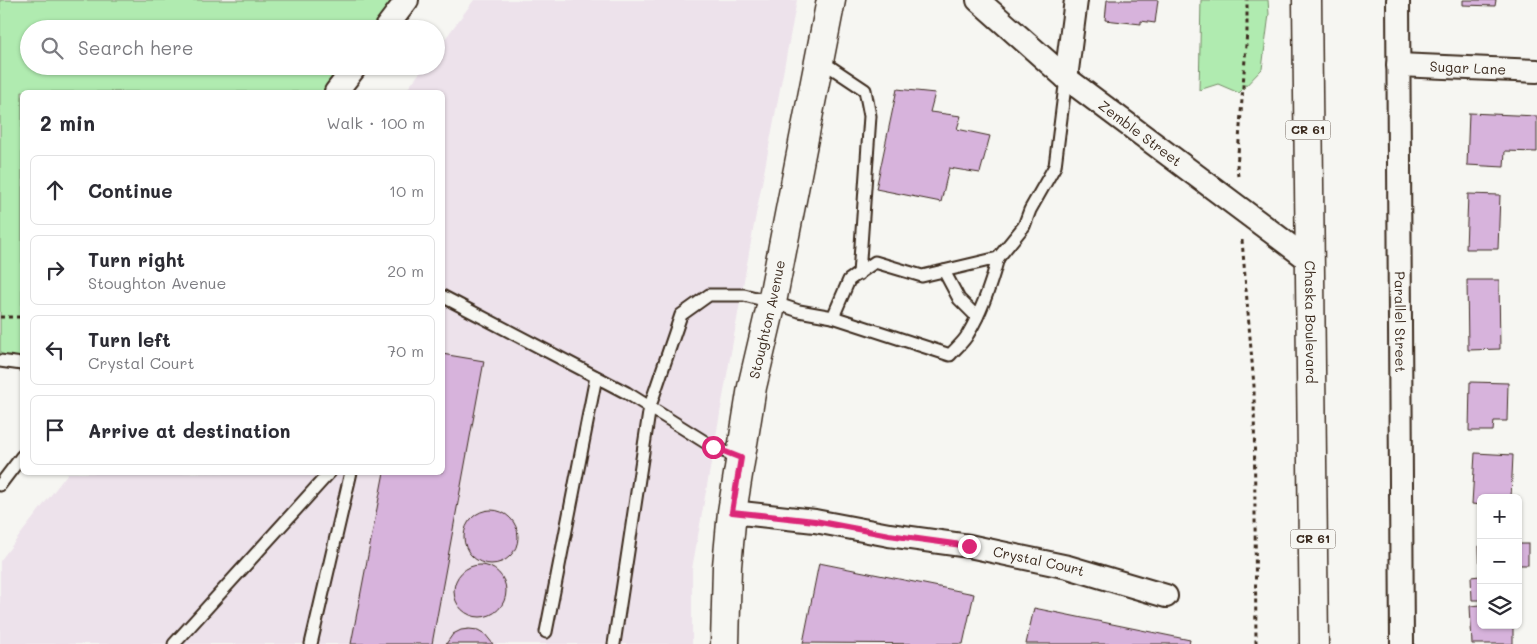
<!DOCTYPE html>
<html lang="en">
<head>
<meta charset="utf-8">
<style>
  :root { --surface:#fff; --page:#f2f2f3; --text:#2b2b33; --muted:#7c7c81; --line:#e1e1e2 }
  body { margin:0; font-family:Mali,sans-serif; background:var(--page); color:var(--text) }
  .controls { position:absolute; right:15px; bottom:15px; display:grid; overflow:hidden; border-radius:8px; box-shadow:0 1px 4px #0004 }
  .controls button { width:45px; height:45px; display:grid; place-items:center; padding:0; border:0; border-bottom:1px solid var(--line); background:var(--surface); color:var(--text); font:25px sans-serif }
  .stop { position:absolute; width:15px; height:15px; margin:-11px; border:4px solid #db2777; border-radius:50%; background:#fff }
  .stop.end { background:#db2777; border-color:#fff; box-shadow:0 1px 5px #0008 }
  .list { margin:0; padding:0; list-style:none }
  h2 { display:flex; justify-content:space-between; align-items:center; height:65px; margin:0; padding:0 20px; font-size:21px }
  h2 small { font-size:16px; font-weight:400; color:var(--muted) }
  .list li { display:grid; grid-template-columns:32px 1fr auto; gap:15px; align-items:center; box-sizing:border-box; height:70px; margin:0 10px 10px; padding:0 10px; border:1px solid var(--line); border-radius:8px }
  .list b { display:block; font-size:19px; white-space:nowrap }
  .list p { margin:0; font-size:16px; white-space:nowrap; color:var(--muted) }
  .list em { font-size:16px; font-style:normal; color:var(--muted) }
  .icon { flex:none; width:28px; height:28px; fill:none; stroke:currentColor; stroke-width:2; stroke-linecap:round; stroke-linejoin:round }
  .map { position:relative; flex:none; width:1537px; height:644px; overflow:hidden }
  .search { position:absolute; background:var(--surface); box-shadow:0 1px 4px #0004; left:20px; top:20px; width:425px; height:55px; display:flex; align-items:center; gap:12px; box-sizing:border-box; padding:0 18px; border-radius:28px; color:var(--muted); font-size:19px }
  .panel { position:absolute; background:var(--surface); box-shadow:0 1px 4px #0004; left:20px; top:90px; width:425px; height:385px; border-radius:8px }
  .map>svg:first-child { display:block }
</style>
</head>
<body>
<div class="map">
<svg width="1537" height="644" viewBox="0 0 1537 644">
  <rect width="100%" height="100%" fill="#f6f6f2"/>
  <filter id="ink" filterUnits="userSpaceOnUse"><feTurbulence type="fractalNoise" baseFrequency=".02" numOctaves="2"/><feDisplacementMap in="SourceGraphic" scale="10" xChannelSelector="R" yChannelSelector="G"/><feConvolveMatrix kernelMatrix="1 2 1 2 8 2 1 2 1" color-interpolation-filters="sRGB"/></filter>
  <g filter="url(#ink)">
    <!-- built -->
    <polygon fill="#ede2eb" points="474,0 797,0 754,225 692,569 692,644 0,644 0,561 68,473 442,472 442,92 405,92 425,66 436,66 436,51"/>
    <!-- green -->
    <g fill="#b0ebb0" stroke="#768a67">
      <polygon points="0,0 398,0 375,29 29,29 29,66 345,66 324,92 22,92 22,364 0,366"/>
      <polygon points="1201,0 1268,0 1269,14 1262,69 1239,93 1218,84 1199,90"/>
    </g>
    <!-- building -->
    <g fill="#d7b3dc" stroke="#3b2a1e">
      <polygon points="1107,0 1158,0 1155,23 1141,21 1141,24 1105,20"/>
      <polygon points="1463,0 1496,0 1495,6 1463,5"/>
      <polygon points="897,89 935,93 930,112 961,116 957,129 990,136 980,173 949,168 941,202 876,189"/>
      <polygon points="1469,113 1537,116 1537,152 1505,151 1504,167 1467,165"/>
      <polygon points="1468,194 1500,195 1498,249 1466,249"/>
      <polygon points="1467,280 1499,280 1500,349 1468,350"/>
      <polygon points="442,354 484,361 432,644 351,644 384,472 442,472"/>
      <polygon points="1470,382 1508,383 1507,421 1494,421 1493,431 1469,431"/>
      <polygon points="1475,453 1513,455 1511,498 1481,498 1481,505 1472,504"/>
      <circle cx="491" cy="537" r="27"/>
      <rect x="1518" y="544" width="10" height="21"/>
      <polygon points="1479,546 1481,546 1481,600 1472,600 1471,577 1480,576"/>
      <polygon points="819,563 974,594 963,644 803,643"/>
      <circle cx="480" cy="591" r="26"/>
      <polygon points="1481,605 1481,625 1513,625 1513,644 1472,644 1470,606"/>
      <polygon points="1034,608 1190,640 1189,644 1026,644"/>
      <polygon points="469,629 478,630 485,634 493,644 446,644 453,634 461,630"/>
    </g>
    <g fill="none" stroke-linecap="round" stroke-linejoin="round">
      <defs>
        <g id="service">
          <polyline points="820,60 865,90 870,116 859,274"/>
          <polyline points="944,271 959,299 977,317"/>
          <polyline points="442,296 627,393 713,447 741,458"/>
          <path d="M833,317L950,355C956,348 964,342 968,334C982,311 991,284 998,258"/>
          <polyline points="0,361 22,364"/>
          <polyline points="0,485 22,456"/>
          <polyline points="546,632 596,377"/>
          <polyline points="174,644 330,472"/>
          <polyline points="311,644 351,472"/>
          <polyline points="614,644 650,406 681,315 709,295 744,295 772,302 799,311 833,317 849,280 875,262 922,276 998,258 1024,226 1030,210 1055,166 1066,78"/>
        </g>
        <g id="minor">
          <path id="s1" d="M978,0L1066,78L1309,260"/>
          <path id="s2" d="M1398,0L1402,644"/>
          <polyline points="385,29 407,0"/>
          <path id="s3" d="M1398,65L1537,71"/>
          <polyline points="1066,78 1076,0"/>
          <polyline points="336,92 356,66"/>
          <path id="s4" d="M732,512L815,521L889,535L969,546L1068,567L1166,596"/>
        </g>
        <g id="tertiary">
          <path id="s5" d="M725,644L727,566L732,512L752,387L772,302L831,0"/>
        </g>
        <g id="primary">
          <path id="s6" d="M1307,0L1314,644"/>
        </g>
      </defs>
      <!-- service casing -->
      <use href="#service" stroke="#3b2a1e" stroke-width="15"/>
      <!-- minor casing -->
      <use href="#minor" stroke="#3b2a1e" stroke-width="26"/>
      <!-- tertiary casing -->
      <use href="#tertiary" stroke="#3b2a1e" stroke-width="31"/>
      <!-- primary casing -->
      <use href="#primary" stroke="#3b2a1e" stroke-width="31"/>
      <!-- path -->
      <g stroke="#3b2a1e" stroke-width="3" stroke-dasharray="4 4" stroke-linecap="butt">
        <polyline points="1238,176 1237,168 1247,31 1247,0"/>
        <polyline points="1242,240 1254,386 1256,644"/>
        <polyline points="0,317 22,317"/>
      </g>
      <!-- service -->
      <use href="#service" stroke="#f6f6f2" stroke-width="11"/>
      <!-- minor -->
      <use href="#minor" stroke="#f6f6f2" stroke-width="22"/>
      <!-- tertiary -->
      <use href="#tertiary" stroke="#f6f6f2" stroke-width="28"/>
      <!-- primary -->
      <use href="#primary" stroke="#f6f6f2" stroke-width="28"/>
    </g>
  </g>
  <g fill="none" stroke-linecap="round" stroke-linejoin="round" filter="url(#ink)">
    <!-- route -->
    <polyline stroke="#db2777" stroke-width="6" points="713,447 741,458 732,512 815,521 889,535 969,546"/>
  </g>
  <g text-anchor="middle" stroke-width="5" stroke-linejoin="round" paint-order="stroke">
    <!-- shield labels -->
    <g fill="#f6f6f2" stroke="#73675e" stroke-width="1">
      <rect x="1285.5" y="120.5" width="45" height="19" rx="4"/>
      <rect x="1290.5" y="529.5" width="45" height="19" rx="4"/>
    </g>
    <g font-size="12" font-weight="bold" fill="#3b2a1e">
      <text x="1308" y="134">CR 61</text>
      <text x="1313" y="543">CR 61</text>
    </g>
    <!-- street labels -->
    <g font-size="14" fill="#3b2a1e" stroke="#f6f6f2">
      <text dy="5" stroke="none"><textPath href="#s3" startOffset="70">Sugar Lane</textPath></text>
      <text dy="5" stroke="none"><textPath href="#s1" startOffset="210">Zemble Street</textPath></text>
      <text dy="5" stroke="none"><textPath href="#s5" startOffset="328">Stoughton Avenue</textPath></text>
      <text dy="5" stroke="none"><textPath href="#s6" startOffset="322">Chaska Boulevard</textPath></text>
      <text dy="5" stroke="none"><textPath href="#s2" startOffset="322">Parallel Street</textPath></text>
      <text dy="5" stroke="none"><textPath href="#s4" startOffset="311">Crystal Court</textPath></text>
    </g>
  </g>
</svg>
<div class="controls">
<button>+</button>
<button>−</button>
<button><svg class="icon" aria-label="layers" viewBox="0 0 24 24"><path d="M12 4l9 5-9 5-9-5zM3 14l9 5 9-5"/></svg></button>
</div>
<div class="stop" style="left:713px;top:447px"></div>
<div class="stop end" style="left:969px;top:546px"></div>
<div class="search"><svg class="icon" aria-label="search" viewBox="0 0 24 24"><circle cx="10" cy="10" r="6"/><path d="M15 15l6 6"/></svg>Search here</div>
<section class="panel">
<h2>2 min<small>Walk · 100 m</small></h2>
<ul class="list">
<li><svg class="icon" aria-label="ahead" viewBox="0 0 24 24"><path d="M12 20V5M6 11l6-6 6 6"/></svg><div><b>Continue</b></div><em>10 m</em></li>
<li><svg class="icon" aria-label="right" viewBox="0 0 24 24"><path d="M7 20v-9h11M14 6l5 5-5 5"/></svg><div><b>Turn right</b><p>Stoughton Avenue</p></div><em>20 m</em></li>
<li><svg class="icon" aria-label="left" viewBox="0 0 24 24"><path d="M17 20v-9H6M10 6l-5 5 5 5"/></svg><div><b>Turn left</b><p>Crystal Court</p></div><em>70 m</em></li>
<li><svg class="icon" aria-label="arrive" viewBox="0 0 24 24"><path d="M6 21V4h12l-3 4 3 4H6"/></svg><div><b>Arrive at destination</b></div></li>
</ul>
</section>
</div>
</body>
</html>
